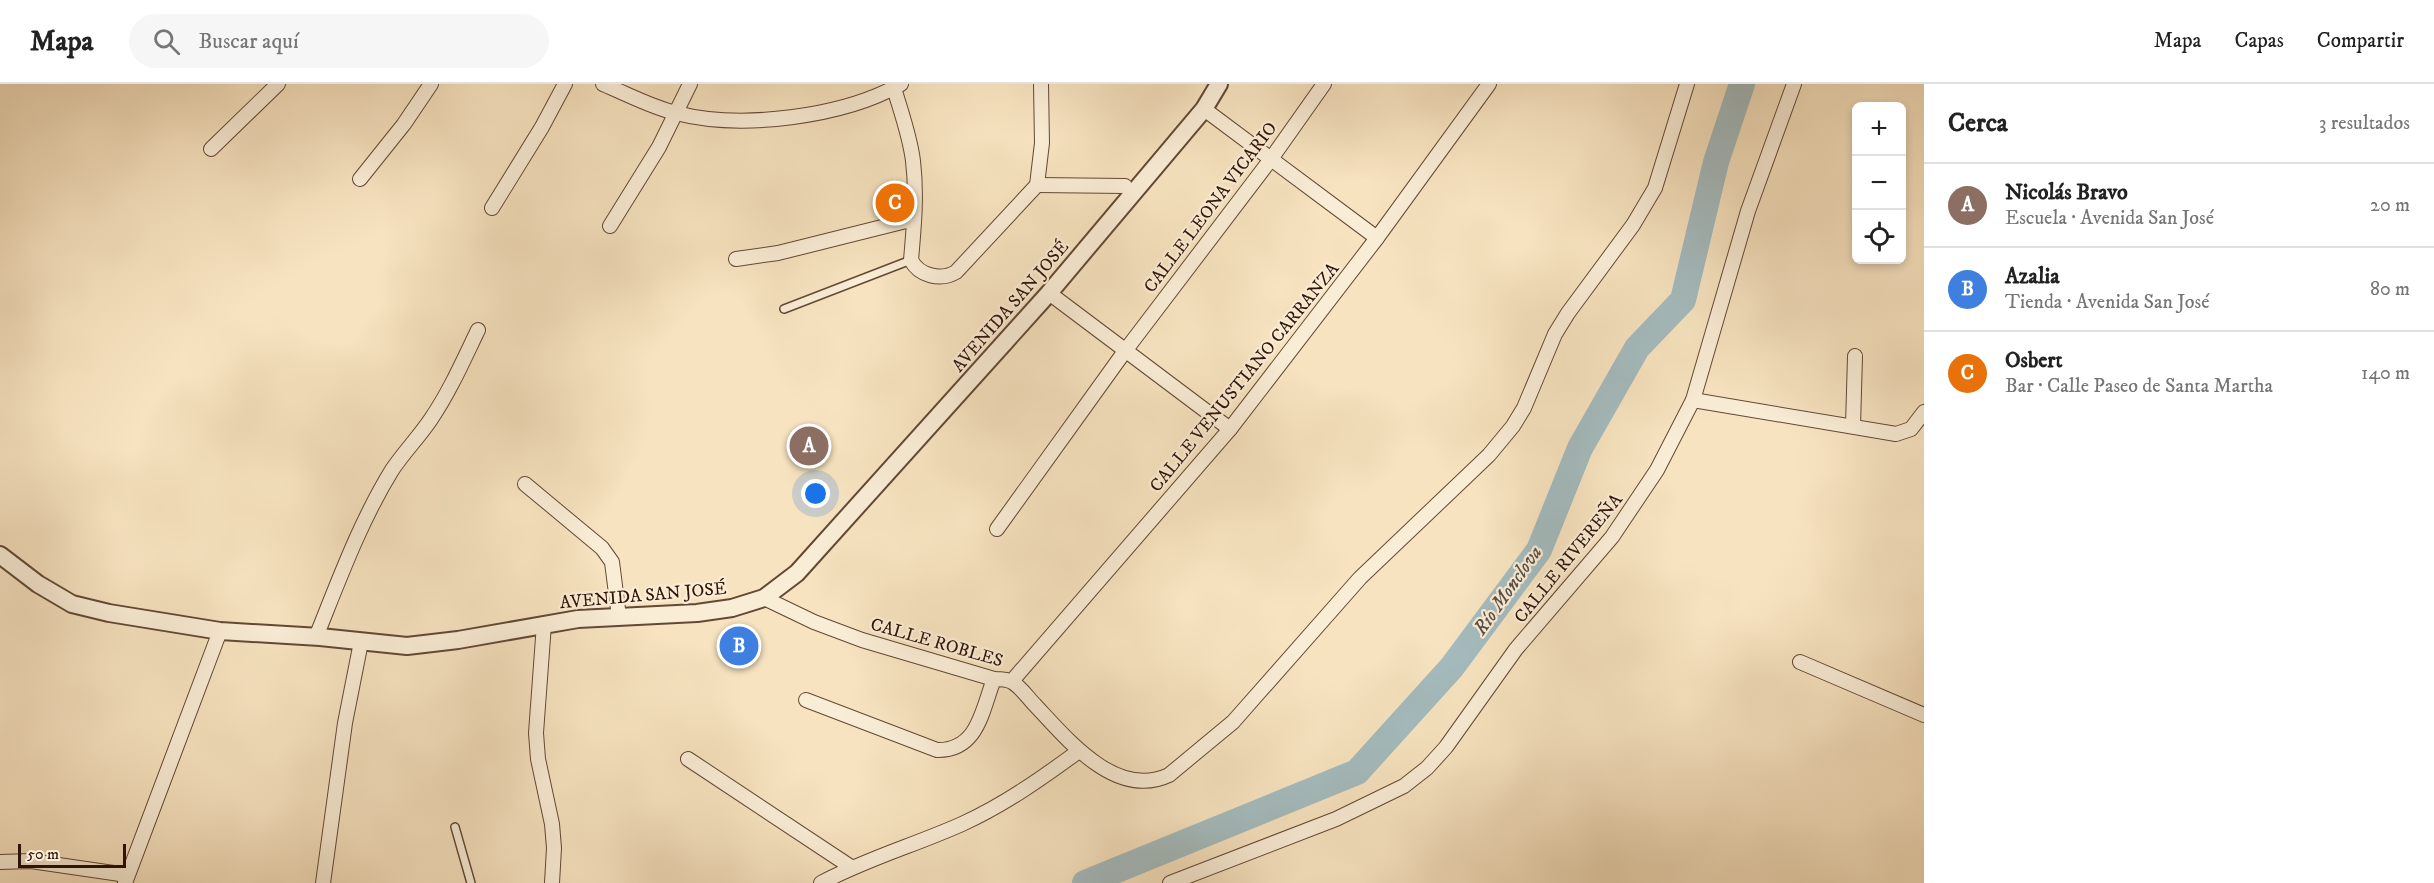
<!DOCTYPE html>
<html lang="es">
<head>
<meta charset="utf-8">
<style>
  :root { --surface:#fff; --page:#f6f6f6; --text:#222; --muted:#767676; --line:#e0e0e0; --accent:#8f2418 }
  body { margin:0; font-family:"IM FELL DW Pica",serif; background:var(--page); color:var(--text) }
  .controls { position:absolute; right:18px; top:18px; display:grid; overflow:hidden; border-radius:9px; box-shadow:0 3px 9px #0003 }
  .controls button { width:54px; height:54px; display:grid; place-items:center; padding:0; border:0; border-bottom:2px solid var(--line); background:var(--surface); color:var(--text); font:30px sans-serif }
  .scale { position:absolute; left:18px; bottom:15px; width:108px; box-sizing:border-box; padding-left:6px; border:3px solid #301407; border-top:0; font-size:16px; line-height:21px; white-space:nowrap; color:#301407; -webkit-text-stroke:4px #faedd6; paint-order:stroke }
  .you { position:absolute; left:816px; top:410px; width:21px; height:21px; margin:-15px; border:4px solid #fff; border-radius:50%; background:#1a73e8; box-shadow:0 0 0 9px #1a73e833 }
  .badge { display:grid; place-items:center; width:39px; height:39px; border-radius:50%; background:var(--accent); color:#fff; font-size:20px; font-weight:700 }
  .pin { position:absolute; translate:-50% -50%; border:3px solid #fff; box-shadow:0 2px 6px #0006 }
  .list { margin:0; padding:0; list-style:none }
  h2 { display:flex; justify-content:space-between; align-items:center; height:78px; margin:0; padding:0 24px; font-size:26px }
  h2 small { font-size:20px; font-weight:400; color:var(--muted) }
  .list li { display:grid; grid-template-columns:39px 1fr auto; gap:18px; align-items:center; box-sizing:border-box; height:84px; padding:0 24px; border-top:2px solid var(--line) }
  .list b { display:block; font-size:22px; white-space:nowrap }
  .list p { margin:0; font-size:20px; white-space:nowrap; color:var(--muted) }
  .list em { font-size:20px; font-style:normal; color:var(--muted) }
  .icon { flex:none; width:33px; height:33px; fill:none; stroke:currentColor; stroke-width:2; stroke-linecap:round; stroke-linejoin:round }
  .map { position:relative; flex:none; width:1924px; height:799px; overflow:hidden }
  header { display:flex; align-items:center; gap:36px; box-sizing:border-box; height:84px; padding:0 30px; background:var(--surface); border-bottom:2px solid var(--line) }
  header strong { font-size:28px }
  nav { display:flex; gap:33px; margin-inline-start:auto; font-size:21px }
  .search { width:420px; height:54px; background:var(--page); display:flex; align-items:center; gap:15px; box-sizing:border-box; padding:0 21px; border-radius:33px; color:var(--muted); font-size:22px }
  main { display:flex }
  aside { flex:1; background:var(--surface) }
  .map>svg:first-child { display:block }
</style>
</head>
<body>
<header>
<strong>Mapa</strong>
<div class="search"><svg class="icon" aria-label="search" viewBox="0 0 24 24"><circle cx="10" cy="10" r="6"/><path d="M15 15l6 6"/></svg>Buscar aquí</div>
<nav><a>Mapa</a><a>Capas</a><a>Compartir</a></nav>
</header>
<main>
<div class="map">
<svg width="1924" height="799" viewBox="0 0 1924 799">
  <rect width="100%" height="100%" fill="#f7e3c0"/>
  <filter id="stains"><feTurbulence type="fractalNoise" baseFrequency=".00333" numOctaves="4"/><feColorMatrix values="0 0 0 0 .2 0 0 0 0 .09 0 0 0 0 .02 0 0 0 .5 -.17"/></filter>
  <radialGradient id="worn" r=".72"><stop offset=".6" stop-color="#630" stop-opacity="0"/><stop offset="1" stop-color="#630" stop-opacity=".3"/></radialGradient>
  <g fill="none" stroke-linecap="round" stroke-linejoin="round">
    <!-- river -->
    <polyline stroke="#a4bbbe" stroke-width="26" points="1085,799 1357,688 1452,583 1539,466 1580,364 1637,264 1683,216 1716,78 1742,0"/>
    <defs>
      <g id="service">
        <polyline points="784,225 911,176"/>
        <polyline points="455,743 471,799"/>
      </g>
      <g id="minor">
        <path d="M603,0C627,10 651,23 676,29C741,46 843,33 901,0"/>
        <path d="M894,4C901,28 910,52 913,77C917,110 914,142 911,176C919,192 941,197 956,188L1037,101L1042,59L1041,0"/>
        <polyline points="1204,25 1377,154"/>
        <polyline points="211,65 278,0"/>
        <polyline points="360,95 404,40 431,0"/>
        <polyline points="1037,101 1125,102"/>
        <polyline points="492,124 542,43 565,0"/>
        <polyline points="610,142 659,63 690,0"/>
        <polyline points="736,175 778,169 914,135"/>
        <polyline points="1049,209 1230,345"/>
        <polyline points="1693,316 1896,350 1911,345 1924,328"/>
        <polyline points="1853,342 1855,272"/>
        <polyline points="525,400 602,464 612,478 619,533"/>
        <polyline points="997,445 1125,267 1271,75 1324,0"/>
        <path d="M764,514L814,538L862,556L994,595C999,595 1007,595 1012,598C1020,602 1028,614 1035,621C1067,655 1116,716 1169,691L1233,638L1360,494L1489,371L1513,342L1524,324L1555,250L1568,229L1633,141L1655,104L1687,0"/>
        <polyline points="544,540 536,649 538,675 552,740 554,764 552,799"/>
        <path d="M316,553C339,496 360,438 392,386C404,368 419,353 431,335C450,307 463,277 478,246"/>
        <polyline points="1800,578 1924,631"/>
        <polyline points="1012,597 1230,345 1377,154 1489,0"/>
        <path d="M806,616L937,666C978,667 982,626 994,595"/>
        <polyline points="688,675 851,783"/>
        <polyline points="0,778 31,777 127,791"/>
        <polyline points="125,799 220,547"/>
        <polyline points="323,799 345,639 361,558"/>
        <path d="M821,799C866,775 915,761 962,740C1004,721 1042,694 1079,667"/>
        <polyline points="1170,799 1336,735 1404,702 1427,684 1446,663 1516,565 1612,453 1657,386 1693,316 1748,127 1794,0"/>
      </g>
      <polyline id="tertiary" points="0,471 38,500 72,520 109,529 220,547 320,553 407,562 458,556 578,535 697,529 732,524 764,514 797,489 1049,209 1204,25 1219,0"/>
    </defs>
    <!-- service casing -->
    <use href="#service" stroke="#624835" stroke-width="10"/>
    <!-- minor casing -->
    <use href="#minor" stroke="#624835" stroke-width="16"/>
    <!-- tertiary casing -->
    <use href="#tertiary" stroke="#624835" stroke-width="20"/>
    <!-- service -->
    <use href="#service" stroke="#faedd6" stroke-width="7"/>
    <!-- minor -->
    <use href="#minor" stroke="#faedd6" stroke-width="14"/>
    <!-- tertiary -->
    <use href="#tertiary" stroke="#faedd6" stroke-width="16"/>
  </g>
  <g text-anchor="middle" stroke-width="4.5" stroke-linejoin="round" paint-order="stroke">
    <!-- street labels -->
    <g font-size="18" fill="#301407" stroke="#faedd6">
      <text transform="translate(1210 123) rotate(-53)" y="6">CALLE LEONA VICARIO</text>
      <text transform="translate(1010 222) rotate(-49)" y="6">AVENIDA SAN JOSÉ</text>
      <text transform="translate(1244 293) rotate(-51)" y="6">CALLE VENUSTIANO CARRANZA</text>
      <text transform="translate(1568 474) rotate(-51)" y="6">CALLE RIVEREÑA</text>
      <text transform="translate(643 511) rotate(-5)" y="6">AVENIDA SAN JOSÉ</text>
      <text transform="translate(937 558) rotate(16)" y="6">CALLE ROBLES</text>
    </g>
    <!-- water labels -->
    <g font-size="20" font-style="italic" fill="#594e47" stroke="#faedd6">
      <text transform="translate(1507 506) rotate(-55)" y="7">Río Monclova</text>
    </g>
  </g>
  <rect width="100%" height="100%" filter="url(#stains)"/>
  <rect width="100%" height="100%" fill="url(#worn)"/>
</svg>
<div class="controls">
<button>+</button>
<button>−</button>
<button><svg class="icon" aria-label="locate" viewBox="0 0 24 24"><circle cx="12" cy="12" r="6"/><path d="M12 2v4M12 18v4M2 12h4M18 12h4"/></svg></button>
</div>
<div class="scale">50 m</div>
<div class="you"></div>
<div class="pin badge" style="left:809px;top:362px;background:#8d6e63">A</div>
<div class="pin badge" style="left:739px;top:562px;background:#3f7fe0">B</div>
<div class="pin badge" style="left:895px;top:119px;background:#e8710a">C</div>
</div>
<aside>
<h2>Cerca<small>3 resultados</small></h2>
<ul class="list">
<li><span class="badge" style="background:#8d6e63">A</span><div><b>Nicolás Bravo</b><p>Escuela · Avenida San José</p></div><em>20 m</em></li>
<li><span class="badge" style="background:#3f7fe0">B</span><div><b>Azalia</b><p>Tienda · Avenida San José</p></div><em>80 m</em></li>
<li><span class="badge" style="background:#e8710a">C</span><div><b>Osbert</b><p>Bar · Calle Paseo de Santa Martha</p></div><em>140 m</em></li>
</ul>
</aside>
</main>
</body>
</html>
